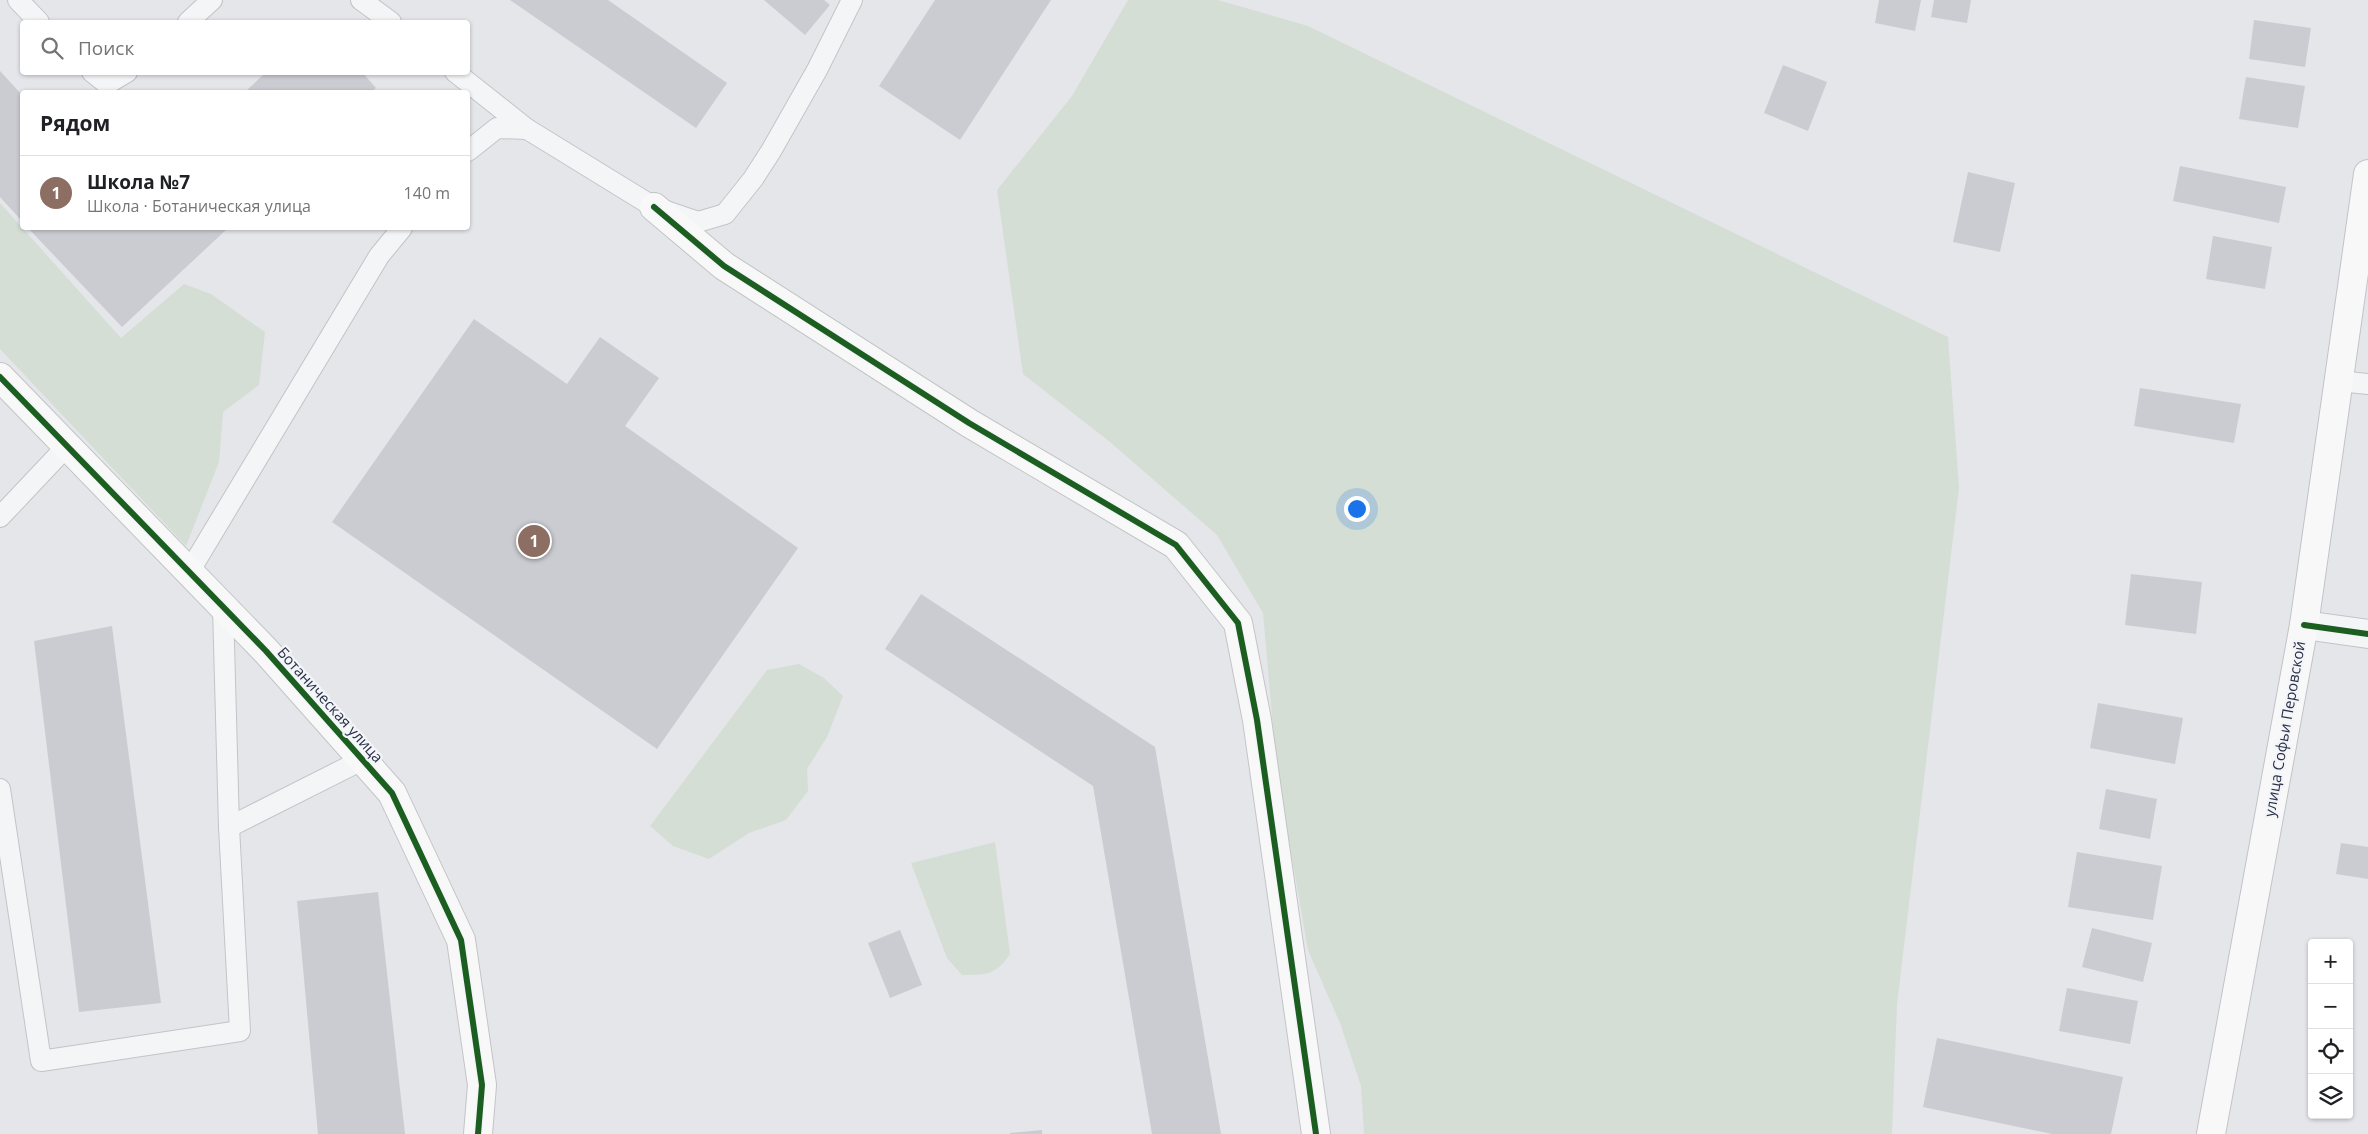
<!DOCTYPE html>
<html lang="ru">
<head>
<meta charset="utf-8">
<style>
  :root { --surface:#fff; --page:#f2f2f2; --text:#202124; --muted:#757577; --line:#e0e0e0; --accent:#ea580c }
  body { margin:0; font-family:"Open Sans",sans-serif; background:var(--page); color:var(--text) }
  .controls { position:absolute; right:15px; bottom:15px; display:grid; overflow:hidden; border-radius:5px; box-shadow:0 1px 4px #0004 }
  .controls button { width:45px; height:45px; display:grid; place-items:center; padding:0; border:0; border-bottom:1px solid var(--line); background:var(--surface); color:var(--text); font:25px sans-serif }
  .you { position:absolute; left:1356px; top:508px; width:18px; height:18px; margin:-12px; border:4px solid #fff; border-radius:50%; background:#1a73e8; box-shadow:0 0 0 8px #1a73e833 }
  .badge { display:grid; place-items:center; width:32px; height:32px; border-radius:50%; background:var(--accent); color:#fff; font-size:16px; font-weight:700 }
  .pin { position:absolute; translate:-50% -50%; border:2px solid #fff; box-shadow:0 1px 5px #0006 }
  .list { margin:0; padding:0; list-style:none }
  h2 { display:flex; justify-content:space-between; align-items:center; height:65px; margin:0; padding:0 20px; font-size:21px }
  h2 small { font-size:16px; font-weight:400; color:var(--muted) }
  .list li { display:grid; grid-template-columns:32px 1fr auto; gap:15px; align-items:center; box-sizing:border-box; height:75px; padding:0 20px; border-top:1px solid var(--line) }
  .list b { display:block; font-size:19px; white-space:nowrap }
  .list p { margin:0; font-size:16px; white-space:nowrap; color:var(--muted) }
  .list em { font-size:16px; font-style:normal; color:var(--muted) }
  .icon { flex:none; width:28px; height:28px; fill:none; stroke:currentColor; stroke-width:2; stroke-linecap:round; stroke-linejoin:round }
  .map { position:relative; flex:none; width:2368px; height:1134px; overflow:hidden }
  .search { position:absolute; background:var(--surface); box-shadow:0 1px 4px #0004; left:20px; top:20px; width:450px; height:55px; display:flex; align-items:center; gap:12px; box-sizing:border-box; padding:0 18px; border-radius:5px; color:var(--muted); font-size:19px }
  .panel { position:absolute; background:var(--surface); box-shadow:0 1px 4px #0004; left:20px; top:90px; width:450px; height:140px; border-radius:5px }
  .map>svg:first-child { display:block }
</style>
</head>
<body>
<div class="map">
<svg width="2368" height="1134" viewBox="0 0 2368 1134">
  <rect width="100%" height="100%" fill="#e5e6ea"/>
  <!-- green -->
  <g fill="#d4ded5">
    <polygon points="1128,0 1218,0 1308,26 1948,337 1959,488 1897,1004 1892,1134 1364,1134 1361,1086 1340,1023 1308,950 1277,772 1263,613 1217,535 1110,442 1023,374 997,190 1072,96"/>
    <polygon points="0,203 121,338 184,284 211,294 265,332 259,385 223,412 219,462 186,546 0,349"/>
    <polygon points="799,664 824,678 843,696 827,737 807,769 808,791 786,820 749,833 709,859 673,846 650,826 767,670"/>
    <path d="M995,842L1010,954C996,975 986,975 962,975L947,958L911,863Z"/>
  </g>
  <!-- building -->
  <g fill="#cbccd1">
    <polygon points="510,0 608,0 727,83 696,128"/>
    <polygon points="764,0 824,0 830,5 805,35"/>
    <polygon points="935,0 1051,0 960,140 879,86"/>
    <polygon points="1879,0 1921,0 1915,31 1875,23"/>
    <polygon points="1934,0 1971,0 1967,23 1931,17"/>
    <polygon points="2254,20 2311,28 2305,67 2249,59"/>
    <polygon points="1783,65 1827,82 1808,131 1764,113"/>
    <polygon points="0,71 22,95 22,221 0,197"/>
    <polygon points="266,72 362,72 376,88 371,92 245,92"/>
    <polygon points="2246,77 2305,86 2298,128 2239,119"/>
    <polygon points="2180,166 2286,187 2279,223 2173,201"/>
    <polygon points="1968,172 2015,183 2000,252 1953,242"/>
    <polygon points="28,228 228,228 122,327"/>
    <polygon points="2213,236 2272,247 2265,289 2206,279"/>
    <polygon points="474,319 567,384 600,337 659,378 625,426 798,548 657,749 332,522"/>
    <polygon points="2140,388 2241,404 2234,443 2134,426"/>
    <polygon points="2131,574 2202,582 2196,634 2125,625"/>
    <polygon points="921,594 1155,747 1221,1134 1152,1134 1093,786 885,649"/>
    <polygon points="112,626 161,1003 79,1012 34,641"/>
    <polygon points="2098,703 2183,718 2175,764 2090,748"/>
    <polygon points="2106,789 2157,799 2150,839 2099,829"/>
    <polygon points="2341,843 2368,847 2368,879 2336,874"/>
    <polygon points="2077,852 2162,866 2153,920 2068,907"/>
    <polygon points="378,892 405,1134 318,1134 297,901"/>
    <polygon points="2092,928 2152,943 2143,982 2082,967"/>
    <polygon points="900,930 922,985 890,998 868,943"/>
    <polygon points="2067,988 2138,1001 2130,1044 2059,1031"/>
    <polygon points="1937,1038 2123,1077 2111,1134 2052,1134 1923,1107"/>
    <polygon points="1042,1130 1042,1134 1010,1134 1010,1133"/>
  </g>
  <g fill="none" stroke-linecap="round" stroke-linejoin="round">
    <defs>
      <g id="lane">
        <polyline points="18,0 39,22"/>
        <polyline points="361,0 391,22"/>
        <polyline points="188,22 212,0"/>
        <polyline points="92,72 107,84 127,72"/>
        <polyline points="455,72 527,129"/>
        <polyline points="468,151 497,128 527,129 654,207 698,222 725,214 753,179 771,151 817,70 852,0"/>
        <polyline points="2339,381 2368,384"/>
        <polyline points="0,517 67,446"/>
        <polyline points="189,572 379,256 402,228"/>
        <polyline points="0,789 41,1061 240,1031 229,827 223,607"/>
        <polyline points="229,827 362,760"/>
      </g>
      <polyline id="street" points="2304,625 2368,634"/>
      <g id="secondary">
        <polyline points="654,207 724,266 969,423 1176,545 1238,623 1257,720 1316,1134"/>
        <polyline points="0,377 266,651 392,793 461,940 482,1085 478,1134"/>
      </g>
      <polyline id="primary" points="2211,1134 2304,625 2368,174"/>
    </defs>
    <!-- lane casing -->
    <use href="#lane" stroke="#c3c4c8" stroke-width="22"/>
    <!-- street casing -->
    <use href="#street" stroke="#c3c4c8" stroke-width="30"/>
    <!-- secondary casing -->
    <use href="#secondary" stroke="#c3c4c8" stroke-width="30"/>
    <!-- primary casing -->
    <use href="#primary" stroke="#c1c3c8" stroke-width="30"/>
    <!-- lane -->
    <use href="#lane" stroke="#f4f5f7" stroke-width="20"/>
    <!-- street -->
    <use href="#street" stroke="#f4f5f7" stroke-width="28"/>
    <!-- secondary -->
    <use href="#secondary" stroke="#f8f8f8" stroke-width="28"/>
    <!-- primary -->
    <use href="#primary" stroke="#f8f8f8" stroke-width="28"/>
    <defs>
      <g id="cycleway">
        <polyline points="654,207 724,266 969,423 1176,545 1238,623 1257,720 1316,1134"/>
        <polyline points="0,377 266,651 392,793 461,940 482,1085 478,1134"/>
        <polyline points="2304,625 2368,634"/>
      </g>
    </defs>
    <!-- cycleway casing -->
    <use href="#cycleway" stroke="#f3f5f9" stroke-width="9"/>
    <!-- cycleway -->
    <use href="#cycleway" stroke="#1b5e20" stroke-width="6"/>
  </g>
  <g text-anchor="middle" stroke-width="4.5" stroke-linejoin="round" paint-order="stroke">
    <!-- street labels -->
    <g font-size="15" fill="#293046" stroke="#f3f5f9">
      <text transform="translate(330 705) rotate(48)" y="5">Ботаническая улица</text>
      <text transform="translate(2285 729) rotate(-80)" y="5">улица Софьи Перовской</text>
    </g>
  </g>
</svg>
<div class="controls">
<button>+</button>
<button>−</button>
<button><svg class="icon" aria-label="locate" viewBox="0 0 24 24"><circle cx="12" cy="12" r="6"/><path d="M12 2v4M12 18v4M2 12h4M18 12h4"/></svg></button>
<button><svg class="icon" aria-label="layers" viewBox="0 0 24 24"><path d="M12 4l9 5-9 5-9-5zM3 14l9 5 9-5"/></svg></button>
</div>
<div class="you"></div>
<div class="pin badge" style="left:534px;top:541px;background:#8d6e63">1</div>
<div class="search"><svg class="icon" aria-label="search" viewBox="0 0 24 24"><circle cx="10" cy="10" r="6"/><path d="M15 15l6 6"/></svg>Поиск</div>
<section class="panel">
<h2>Рядом<small></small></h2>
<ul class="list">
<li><span class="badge" style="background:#8d6e63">1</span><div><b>Школа №7</b><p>Школа · Ботаническая улица</p></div><em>140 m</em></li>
</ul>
</section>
</div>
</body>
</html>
